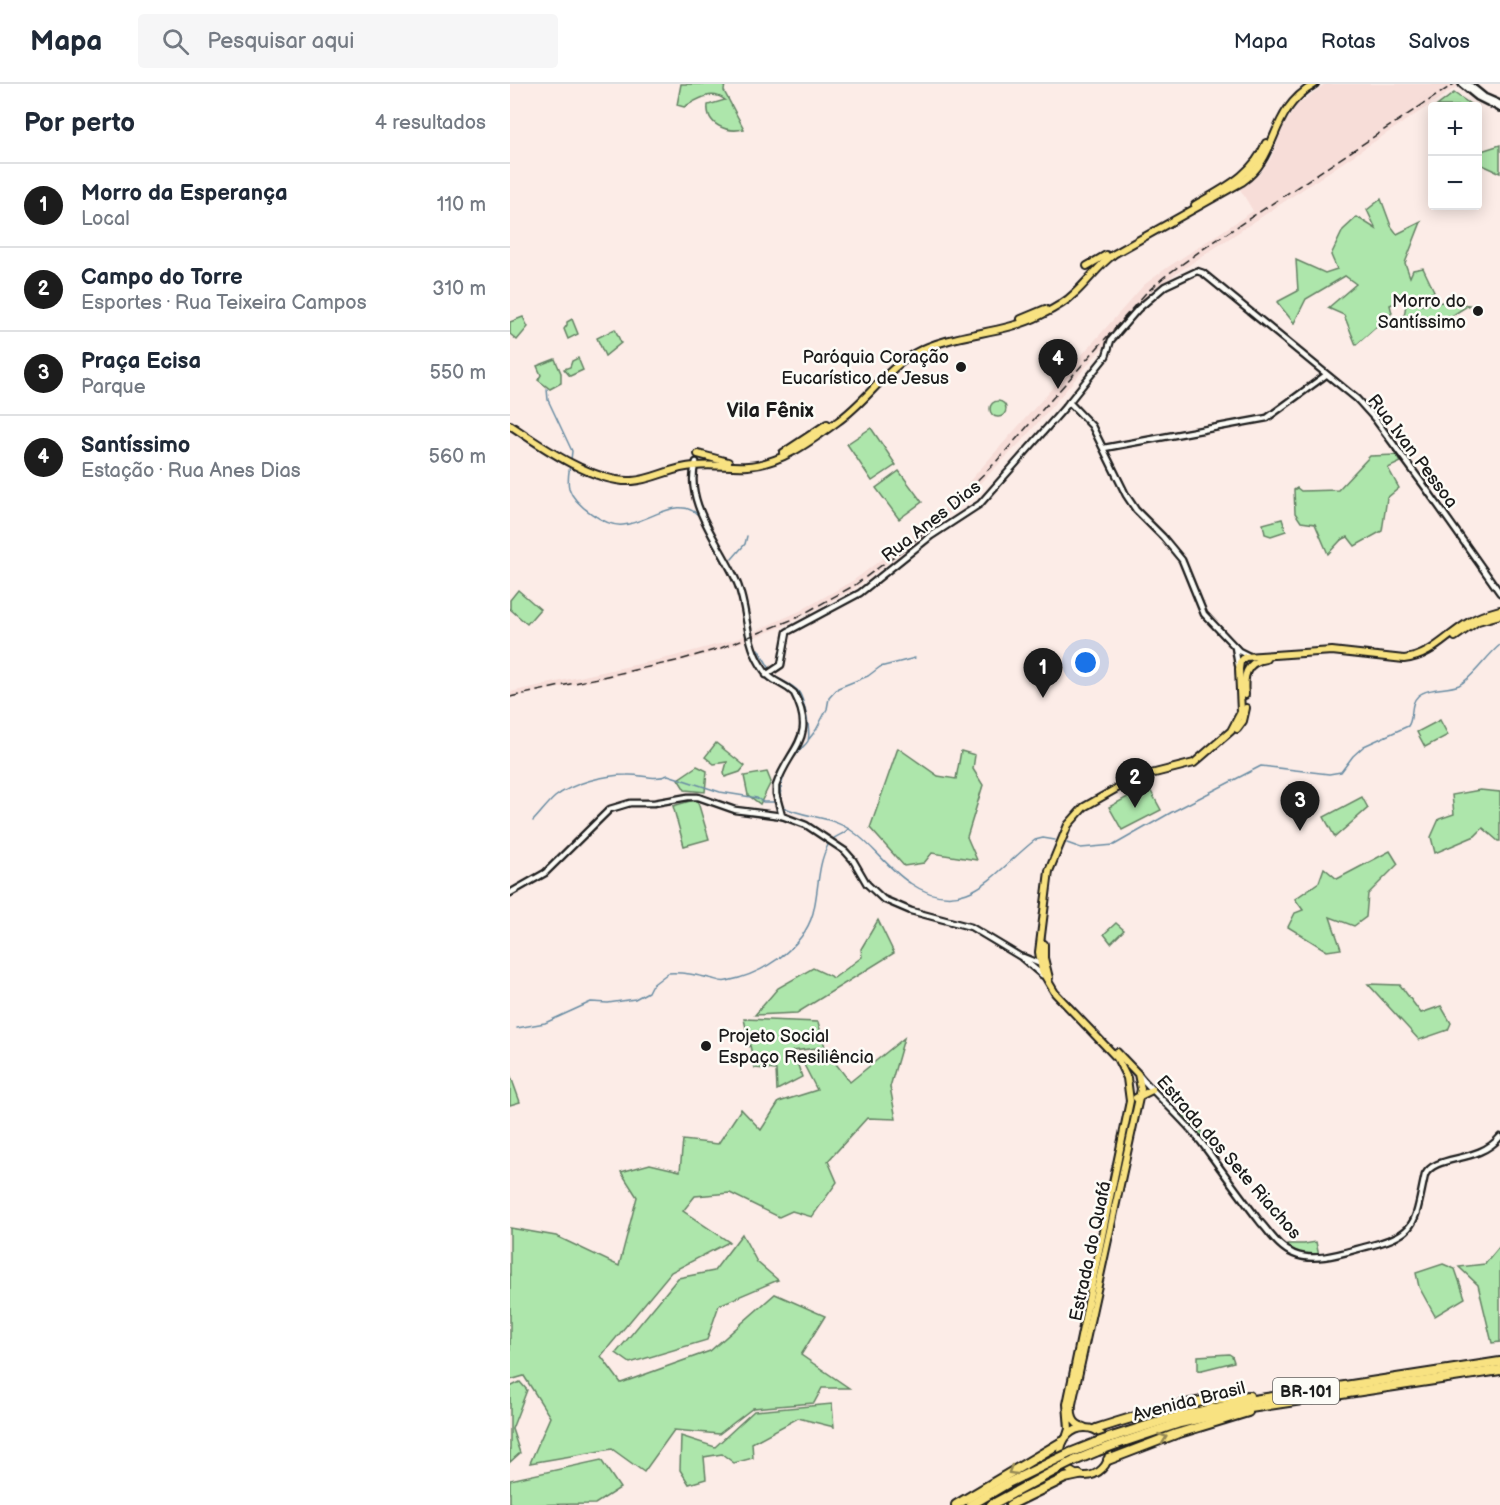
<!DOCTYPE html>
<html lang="pt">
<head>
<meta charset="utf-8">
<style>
  :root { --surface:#fff; --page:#f6f6f7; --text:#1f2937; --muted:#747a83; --line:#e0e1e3; --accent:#1c1c1c }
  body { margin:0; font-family:"Balsamiq Sans",sans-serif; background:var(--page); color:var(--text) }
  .controls { position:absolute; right:18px; top:18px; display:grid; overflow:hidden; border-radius:6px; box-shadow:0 3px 15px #0003 }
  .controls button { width:54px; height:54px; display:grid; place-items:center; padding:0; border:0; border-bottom:2px solid var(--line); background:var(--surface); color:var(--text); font:30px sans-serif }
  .you { position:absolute; left:576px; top:579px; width:21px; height:21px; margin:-15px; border:4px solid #fff; border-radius:50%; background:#1a73e8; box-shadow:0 0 0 9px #1a73e833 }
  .badge { display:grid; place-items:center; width:39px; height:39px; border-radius:50%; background:var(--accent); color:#fff; font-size:20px; font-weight:700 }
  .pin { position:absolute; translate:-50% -50px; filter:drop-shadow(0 2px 3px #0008) }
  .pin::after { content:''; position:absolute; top:32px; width:21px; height:18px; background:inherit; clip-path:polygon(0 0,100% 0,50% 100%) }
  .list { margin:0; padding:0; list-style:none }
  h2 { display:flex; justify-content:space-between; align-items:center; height:78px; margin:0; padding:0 24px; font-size:26px }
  h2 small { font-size:20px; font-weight:400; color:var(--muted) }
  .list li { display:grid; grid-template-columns:39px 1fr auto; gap:18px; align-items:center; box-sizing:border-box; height:84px; padding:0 24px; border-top:2px solid var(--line) }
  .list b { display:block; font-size:22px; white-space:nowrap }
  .list p { margin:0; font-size:20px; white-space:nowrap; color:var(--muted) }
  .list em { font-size:20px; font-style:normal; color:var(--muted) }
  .icon { flex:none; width:33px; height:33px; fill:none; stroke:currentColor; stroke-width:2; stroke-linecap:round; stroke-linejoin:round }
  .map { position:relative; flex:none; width:990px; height:1421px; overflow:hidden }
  header { display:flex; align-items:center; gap:36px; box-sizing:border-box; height:84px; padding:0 30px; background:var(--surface); border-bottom:2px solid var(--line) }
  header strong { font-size:28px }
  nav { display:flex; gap:33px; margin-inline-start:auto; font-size:21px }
  .search { width:420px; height:54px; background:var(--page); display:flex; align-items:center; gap:15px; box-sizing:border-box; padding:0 21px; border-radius:6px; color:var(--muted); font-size:22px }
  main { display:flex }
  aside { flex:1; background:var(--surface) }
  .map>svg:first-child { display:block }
</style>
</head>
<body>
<header>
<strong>Mapa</strong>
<div class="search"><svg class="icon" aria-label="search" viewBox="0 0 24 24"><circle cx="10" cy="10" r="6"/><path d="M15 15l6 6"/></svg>Pesquisar aqui</div>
<nav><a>Mapa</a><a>Rotas</a><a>Salvos</a></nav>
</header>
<main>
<aside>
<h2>Por perto<small>4 resultados</small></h2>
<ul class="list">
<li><span class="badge">1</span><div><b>Morro da Esperança</b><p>Local</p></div><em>110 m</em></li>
<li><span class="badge">2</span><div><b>Campo do Torre</b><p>Esportes · Rua Teixeira Campos</p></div><em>310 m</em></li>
<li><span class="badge">3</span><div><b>Praça Ecisa</b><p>Parque</p></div><em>550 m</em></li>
<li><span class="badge">4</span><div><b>Santíssimo</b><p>Estação · Rua Anes Dias</p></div><em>560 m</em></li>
</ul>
</aside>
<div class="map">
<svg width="990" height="1421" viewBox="0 0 990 1421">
  <rect width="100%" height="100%" fill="#fcece7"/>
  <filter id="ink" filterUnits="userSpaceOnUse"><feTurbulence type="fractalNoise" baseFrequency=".0167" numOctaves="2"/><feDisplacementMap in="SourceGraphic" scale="12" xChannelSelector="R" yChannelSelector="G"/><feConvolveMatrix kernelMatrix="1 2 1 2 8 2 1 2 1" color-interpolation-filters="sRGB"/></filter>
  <g filter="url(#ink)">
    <!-- built -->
    <polygon fill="#f7ddd8" points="815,0 951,0 643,205 512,357 456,413 418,449 342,506 274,542 202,569 158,581 0,614 0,608 161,573 227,555 290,527 344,496 397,456 433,427 634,201 658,183 743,127 730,105 750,89 761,74 774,41 787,21"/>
    <!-- green -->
    <g fill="#ade6ab" stroke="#648164" stroke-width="1.5">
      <path d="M171,0H215L214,7L234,45C217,49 196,41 198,21L215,16C201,5 187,16 174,23L167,21Z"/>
      <polygon points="944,9 963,22 927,22"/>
      <polygon points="990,61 990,89 968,79 968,68"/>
      <polygon points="871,115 881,142 887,150 911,138 895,179 900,193 903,186 913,184 924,207 911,221 933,218 959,221 929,240 894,233 897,214 880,221 882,229 846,261 834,231 818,224 846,200 835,192 796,215 784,239 767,218 788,207 786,176 815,189 827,185 821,171 833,146 847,133 866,145 857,126"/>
      <polygon points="13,233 18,243 7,256 0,250 0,238"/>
      <polygon points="62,235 68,250 58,255 54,245 57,241 57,238"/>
      <polygon points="105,245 111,259 95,272 87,254"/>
      <polygon points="68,274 73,286 60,292 54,285 60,283 62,277"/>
      <polygon points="45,275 51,289 51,299 40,305 28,296 31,291 27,282"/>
      <circle cx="488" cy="325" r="8"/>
      <polygon points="361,344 386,381 362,397 337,360"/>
      <polygon points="886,371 891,378 878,384 889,404 877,414 872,447 845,462 838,453 831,456 818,470 805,440 791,438 785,429 784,406 787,404 791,407 828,406 860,372"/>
      <polygon points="389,387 412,418 389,435 366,404"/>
      <polygon points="772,435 776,447 761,452 755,450 753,440"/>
      <polygon points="8,506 30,525 17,540 0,525 0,516"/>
      <polygon points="930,636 938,651 915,663 907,648"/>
      <polygon points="206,659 235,682 230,688 215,693 214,689 217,678 204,680 195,673"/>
      <polygon points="388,664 428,692 446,695 451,667 465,671 463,685 473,701 457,753 467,776 422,769 414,779 394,782 360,744"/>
      <polygon points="187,682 197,687 195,708 175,706 168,695"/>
      <polygon points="257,688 261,698 250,720 238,711 234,692"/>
      <polygon points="638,702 651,726 612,746 599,723"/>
      <polygon points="970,706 990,708 990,757 988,757 973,744 965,752 925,769 921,753 929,735 944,730 942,711"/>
      <polygon points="852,713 858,724 825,753 814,733"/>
      <polygon points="187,715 199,755 174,762 163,722"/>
      <polygon points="880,767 888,780 858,810 856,833 844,842 820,833 831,865 817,867 778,843 785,829 793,826 785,815 809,798 814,784 827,795"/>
      <polygon points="368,836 384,869 287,929 245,931 268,904 303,884 324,894 352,873 351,865"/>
      <polygon points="606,839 614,846 601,859 594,850"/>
      <polygon points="858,900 890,901 911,929 931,922 941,939 938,946 909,956"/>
      <polygon points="234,935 308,938 315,963 283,967 292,993 267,1006 266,986 245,984"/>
      <polygon points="394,954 380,1003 386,1035 357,1034 318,1077 327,1098 302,1133 282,1127 269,1133 220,1109 185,1112 173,1127 219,1158 161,1188 91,1272 111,1299 200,1267 265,1210 315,1232 291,1271 339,1304 312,1304 304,1319 243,1324 209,1350 164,1346 134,1388 102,1365 20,1379 40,1333 14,1292 0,1296 0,1144 46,1152 109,1182 127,1113 111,1088 140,1080 170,1087 173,1056 208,1060 231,1025 251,1046 269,1018 307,1006 290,973 316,967 340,998"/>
      <polygon points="1,993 10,1018 0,1021 0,994"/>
      <polygon points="675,1030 696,1052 690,1054 670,1033"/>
      <polygon points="232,1150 247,1178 268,1196 209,1221 197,1256 120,1279 106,1269 168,1194 204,1187"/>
      <polygon points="806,1158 809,1172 789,1169 774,1162 777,1160 794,1160"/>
      <polygon points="990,1162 990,1258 982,1259 968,1201 949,1183 975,1180"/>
      <polygon points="933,1180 945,1185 955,1214 925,1232 909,1203 906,1189"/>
      <polygon points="719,1270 722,1272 724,1278 688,1287 688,1272"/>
      <polygon points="10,1298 17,1306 2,1345 10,1369 0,1378 0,1303"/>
      <polygon points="322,1320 324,1343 288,1334 242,1359 243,1374 224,1379 212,1370 194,1373 196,1395 179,1400 170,1386 171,1352 205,1363 244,1327"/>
      <polygon points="91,1376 110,1404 85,1420 0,1421 0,1396"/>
    </g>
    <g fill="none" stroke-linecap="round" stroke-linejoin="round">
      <!-- stream -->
      <g stroke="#698ca3" stroke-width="1.5">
        <polyline points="37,305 38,316 62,367 61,376"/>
        <path d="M60,381C59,388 57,396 59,404C64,421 96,443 113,441C139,439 173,406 193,437"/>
        <polyline points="222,475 235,460 237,452"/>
        <polyline points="248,565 260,585"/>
        <path d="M262,589L264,592C272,597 282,600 288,607C294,614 301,647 298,657C296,661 292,663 289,667C277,681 265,705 273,723C296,734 321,732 342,747C363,761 378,785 400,799C456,837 485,787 525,756L533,754L545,756"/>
        <polyline points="299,655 306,646 317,625 319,614 328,604 358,592 370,583 405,574"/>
        <path d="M23,737C30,730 37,720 45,713C63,699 94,691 117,691C131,690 145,697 158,691L210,708L247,714L253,718H268"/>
        <path d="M557,759L571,764L604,761L662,728L751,682L819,690L831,688L843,672L854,662L898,642C904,634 899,620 908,612C918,603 937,606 949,601C963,594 977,571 990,561"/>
        <path d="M7,944L35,939L81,918L98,919L125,915L138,908L141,902L158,889C171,888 187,891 199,894C206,895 211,899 217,897C252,890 293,865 303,829C309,806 307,782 318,761C323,751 333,752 338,745"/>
      </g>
      <defs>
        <g id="tertiary">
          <polyline points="559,318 582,342 616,411 626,426 653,453 672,476 694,530 729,567 737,571"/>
          <polyline points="594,364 757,334 816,291"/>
          <path d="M186,378C172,419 214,464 228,501C238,527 235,555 250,580C262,601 270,596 284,609C308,655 279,663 266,702V710L272,732"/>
          <polyline points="725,563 728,581"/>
          <polyline points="256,591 271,581 277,548 350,509 421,452 470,420 556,322 596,272 601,256 628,225 655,202 687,187 693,189 847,315 865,335 915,403 990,509"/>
          <polyline points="0,809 35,789 100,725 120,719 144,719 178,713 188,713 225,726 272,732 296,741 335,767 343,776 357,800 373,815 401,827 461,843 511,873 532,891"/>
          <polyline points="513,873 533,881"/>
          <path d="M629,991C648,1014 673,1034 691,1058C711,1085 730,1112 751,1139C761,1150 769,1164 784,1170C806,1179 833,1169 855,1163C909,1150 904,1140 915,1091C925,1070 968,1080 990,1053"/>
        </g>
        <g id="secondary">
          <polyline points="952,0 968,13 990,24"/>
          <polyline points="958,0 974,13 990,20"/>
        </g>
        <g id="primary">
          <path d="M685,121C714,104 743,91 756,59"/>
          <polyline points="577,182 596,171"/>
          <polyline points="511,235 535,225"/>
          <path d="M0,341C31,362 83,399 122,397C143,396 162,383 184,382C202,380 220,383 238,382C271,380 301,357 327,338C356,318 375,286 405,269C444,248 492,251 531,231C544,225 556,218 565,209C579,196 589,181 604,170L732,98C771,70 757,28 805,0"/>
          <polyline points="273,369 317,340"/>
          <polyline points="188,370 218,378"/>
          <polyline points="945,553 968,537 990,531"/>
          <path d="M735,611C733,593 735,578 756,575"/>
          <polyline points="727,645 733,637 736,624"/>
          <polyline points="534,860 534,874 539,894"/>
          <polyline points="626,1014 642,1006"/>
          <path d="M574,1343C562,1340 561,1331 562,1320L631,1005L628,990L607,968"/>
          <circle cx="575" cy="1368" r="24"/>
          <path d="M557,1351L559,1345L557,1320L620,1017L617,994L607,974L545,909L532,887L529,868L539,787L558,741L574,723L625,694L684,679L721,647L731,628L729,585L730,578L735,573L822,567L894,575C920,573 937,551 959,538C969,532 979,529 990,526"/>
        </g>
        <g id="motorway">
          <path d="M586,1345C635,1329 687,1314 739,1312"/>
          <polyline points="605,1352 658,1335 737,1317 990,1278"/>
          <polyline points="607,1360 670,1339 727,1326 990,1286"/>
          <polyline points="560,1369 585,1359"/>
          <polyline points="598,1376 666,1350 738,1328"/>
          <polyline points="564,1377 588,1367"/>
          <polyline points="446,1421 552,1358"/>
          <polyline points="461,1421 498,1399 541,1378"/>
          <polyline points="481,1421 546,1386"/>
          <polyline points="500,1421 555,1394 569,1391"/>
        </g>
      </defs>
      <!-- tertiary casing -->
      <use href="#tertiary" stroke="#1c1c1c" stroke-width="9"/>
      <!-- secondary casing -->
      <use href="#secondary" stroke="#1c1c1c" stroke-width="10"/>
      <!-- primary casing -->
      <use href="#primary" stroke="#1c1c1c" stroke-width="10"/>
      <!-- motorway casing -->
      <use href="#motorway" stroke="#1c1c1c" stroke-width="12"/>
      <!-- tertiary -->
      <use href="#tertiary" stroke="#fdfcf7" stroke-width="4.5"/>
      <!-- secondary -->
      <use href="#secondary" stroke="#fdfcf7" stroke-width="5"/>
      <!-- primary -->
      <use href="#primary" stroke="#f8e281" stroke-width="6"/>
      <!-- motorway -->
      <use href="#motorway" stroke="#f8e281" stroke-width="8"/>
      <!-- rail -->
      <polyline stroke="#1c1c1c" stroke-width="1.5" stroke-dasharray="9 4.5" stroke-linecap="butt" points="0,613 166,577 211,564 286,534 345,501 407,455 485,379 635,210 654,193 693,165 944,0"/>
      <defs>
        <g id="motorway-bridge">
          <polyline points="585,1359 605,1352"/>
          <polyline points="588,1367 607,1360"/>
          <polyline points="541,1378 560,1369"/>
          <polyline points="546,1386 564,1377"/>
        </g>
      </defs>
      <!-- motorway-bridge casing -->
      <use href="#motorway-bridge" stroke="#1c1c1c" stroke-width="12" stroke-linecap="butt"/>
      <!-- motorway-bridge -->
      <use href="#motorway-bridge" stroke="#f8e281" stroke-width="8"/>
    </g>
    <!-- one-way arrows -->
    <defs><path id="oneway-chevron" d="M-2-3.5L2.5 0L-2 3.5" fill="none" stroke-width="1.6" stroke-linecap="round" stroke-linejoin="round" transform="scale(1.5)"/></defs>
    <g stroke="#958954">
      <use href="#oneway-chevron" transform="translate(653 1354) rotate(-20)"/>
      <use href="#oneway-chevron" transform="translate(502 1387) rotate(149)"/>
    </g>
  </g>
  <!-- markers -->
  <g fill="#1c1c1c" stroke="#fdfcf7" stroke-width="2">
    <circle cx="968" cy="227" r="6"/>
    <circle cx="451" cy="283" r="6"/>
    <circle cx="196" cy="962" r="6"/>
  </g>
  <g text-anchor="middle" stroke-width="5" stroke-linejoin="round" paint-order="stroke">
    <!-- shield labels -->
    <rect fill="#fdfcf7" stroke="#605f5e" stroke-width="1.5" x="763" y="1294" width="66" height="26" rx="4.5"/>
    <g font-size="16" font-weight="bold" fill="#1c1c1c">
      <text x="796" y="1313">BR-101</text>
    </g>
    <!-- poi labels -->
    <g font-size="18" fill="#1c1c1c" stroke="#fdfcf7" text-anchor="end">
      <text x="956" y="223">Morro do<tspan x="956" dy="21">Santíssimo</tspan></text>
      <text x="439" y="279">Paróquia Coração<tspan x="439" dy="21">Eucarístico de Jesus</tspan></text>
      <text x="208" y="958" text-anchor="start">Projeto Social<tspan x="208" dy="21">Espaço Resiliência</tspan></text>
    </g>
    <!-- street labels -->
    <g font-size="18" fill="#1c1c1c" stroke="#fdfcf7">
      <text transform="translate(903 367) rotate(53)" y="6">Rua Ivan Pessoa</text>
      <text transform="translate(421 437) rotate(-38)" y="6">Rua Anes Dias</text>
      <text transform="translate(719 1073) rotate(49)" y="6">Estrada dos Sete Riachos</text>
      <text transform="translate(580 1167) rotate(-78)" y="6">Estrada do Quafá</text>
      <text transform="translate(679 1317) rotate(-14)" y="6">Avenida Brasil</text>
    </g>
    <!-- neighbourhood labels -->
    <g font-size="20" font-weight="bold" fill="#1c1c1c" stroke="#fdfcf7">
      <text x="260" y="333">Vila Fênix</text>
    </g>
  </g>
</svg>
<div class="controls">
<button>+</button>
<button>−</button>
</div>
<div class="you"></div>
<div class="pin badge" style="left:533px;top:614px">1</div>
<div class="pin badge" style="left:625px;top:724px">2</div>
<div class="pin badge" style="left:790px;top:747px">3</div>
<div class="pin badge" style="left:548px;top:305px">4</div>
</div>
</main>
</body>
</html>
